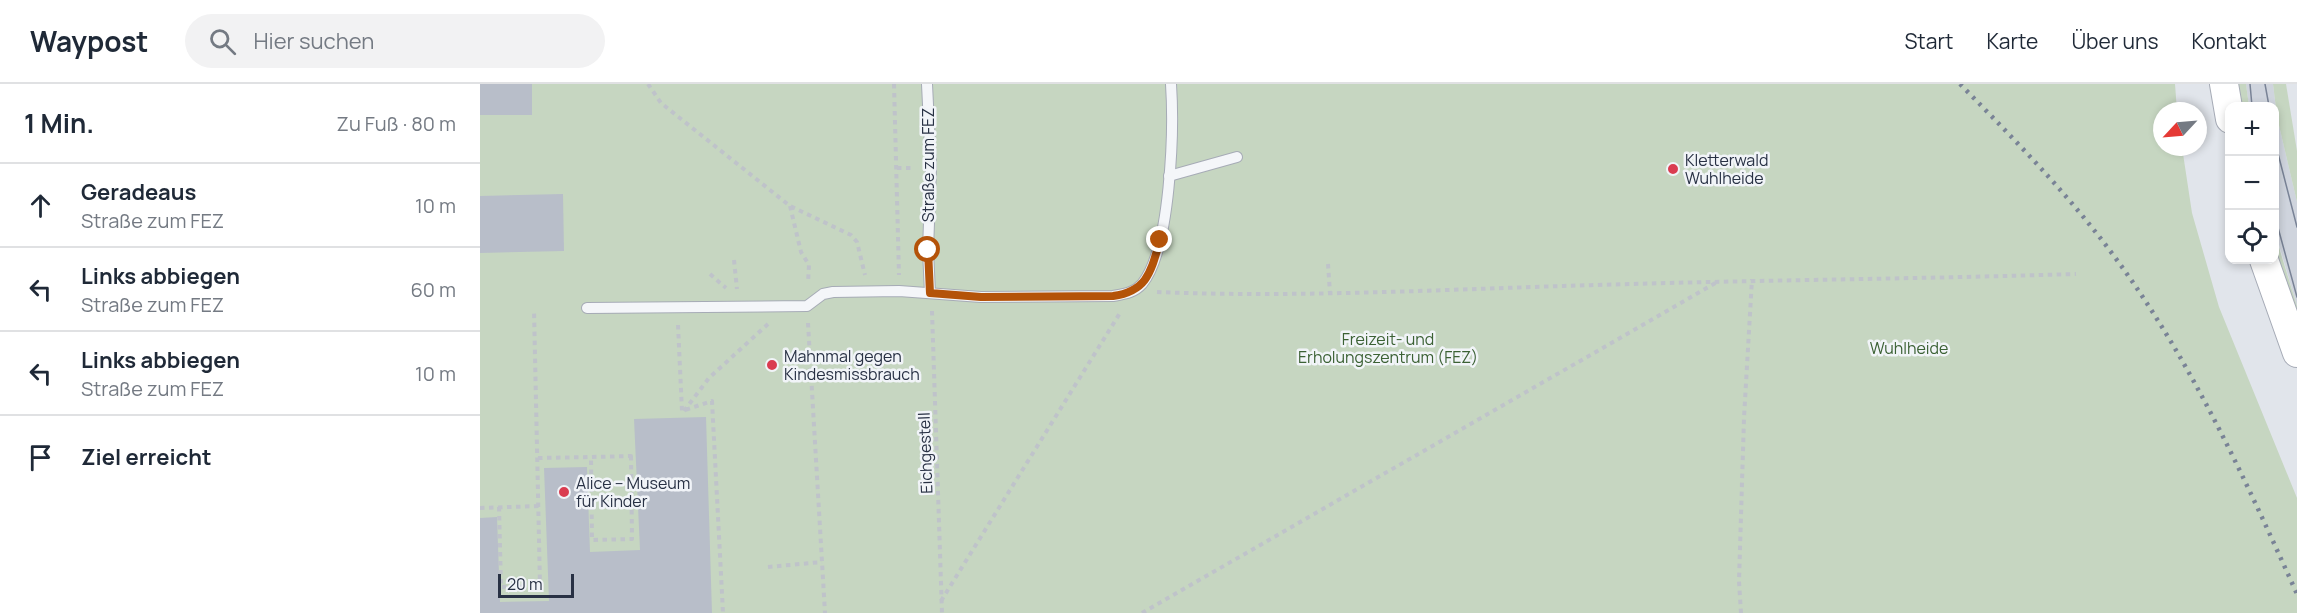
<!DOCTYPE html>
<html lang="de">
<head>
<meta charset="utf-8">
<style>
  :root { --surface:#fff; --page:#f2f2f3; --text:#1f2937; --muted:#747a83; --line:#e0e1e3 }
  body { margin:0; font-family:Manrope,sans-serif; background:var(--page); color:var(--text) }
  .controls { position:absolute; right:18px; top:18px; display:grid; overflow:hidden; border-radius:12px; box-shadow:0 3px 9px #0003 }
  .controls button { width:54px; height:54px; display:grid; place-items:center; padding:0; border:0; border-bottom:2px solid var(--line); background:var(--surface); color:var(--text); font:30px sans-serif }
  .compass { position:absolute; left:1673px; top:18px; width:54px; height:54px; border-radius:50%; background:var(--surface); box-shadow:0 3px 9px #0003; rotate:244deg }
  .scale { position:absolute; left:18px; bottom:15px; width:76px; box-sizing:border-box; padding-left:6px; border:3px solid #283144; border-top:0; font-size:16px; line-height:21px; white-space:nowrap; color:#283144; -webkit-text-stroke:4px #f1f4f8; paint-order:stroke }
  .stop { position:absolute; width:18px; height:18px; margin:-14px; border:4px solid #b45309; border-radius:50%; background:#fff }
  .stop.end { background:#b45309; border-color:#fff; box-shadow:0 2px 6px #0008 }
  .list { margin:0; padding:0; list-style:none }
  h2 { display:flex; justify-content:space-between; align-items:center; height:78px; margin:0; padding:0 24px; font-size:26px }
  h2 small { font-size:20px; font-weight:400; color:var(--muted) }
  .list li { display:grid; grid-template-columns:39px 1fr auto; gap:18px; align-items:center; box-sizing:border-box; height:84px; padding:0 24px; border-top:2px solid var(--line) }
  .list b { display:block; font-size:22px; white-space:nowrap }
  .list p { margin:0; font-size:20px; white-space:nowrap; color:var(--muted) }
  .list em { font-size:20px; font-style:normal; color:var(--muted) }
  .icon { flex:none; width:33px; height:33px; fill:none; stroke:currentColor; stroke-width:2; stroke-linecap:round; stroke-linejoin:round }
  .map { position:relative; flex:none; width:1817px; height:529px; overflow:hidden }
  header { display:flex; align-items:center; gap:36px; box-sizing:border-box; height:84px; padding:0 30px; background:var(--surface); border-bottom:2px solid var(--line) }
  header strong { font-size:28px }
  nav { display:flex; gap:33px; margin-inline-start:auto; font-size:21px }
  .search { width:420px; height:54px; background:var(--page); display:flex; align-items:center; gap:15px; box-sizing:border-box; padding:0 21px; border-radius:33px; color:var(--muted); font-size:22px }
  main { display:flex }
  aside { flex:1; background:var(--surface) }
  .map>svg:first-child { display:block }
</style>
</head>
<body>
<header>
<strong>Waypost</strong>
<div class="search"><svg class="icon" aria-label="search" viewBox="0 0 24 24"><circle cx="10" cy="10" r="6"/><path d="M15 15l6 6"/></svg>Hier suchen</div>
<nav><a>Start</a><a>Karte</a><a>Über uns</a><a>Kontakt</a></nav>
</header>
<main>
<aside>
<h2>1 Min.<small>Zu Fuß · 80 m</small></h2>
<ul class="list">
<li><svg class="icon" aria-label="ahead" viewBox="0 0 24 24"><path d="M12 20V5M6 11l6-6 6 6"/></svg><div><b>Geradeaus</b><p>Straße zum FEZ</p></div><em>10 m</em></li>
<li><svg class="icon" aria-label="left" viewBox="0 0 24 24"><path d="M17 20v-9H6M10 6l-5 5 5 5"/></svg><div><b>Links abbiegen</b><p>Straße zum FEZ</p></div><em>60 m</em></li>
<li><svg class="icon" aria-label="left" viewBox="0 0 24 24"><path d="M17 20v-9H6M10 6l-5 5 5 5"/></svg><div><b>Links abbiegen</b><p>Straße zum FEZ</p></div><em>10 m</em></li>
<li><svg class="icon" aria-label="arrive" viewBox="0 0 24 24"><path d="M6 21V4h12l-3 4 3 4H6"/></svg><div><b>Ziel erreicht</b></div></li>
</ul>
</aside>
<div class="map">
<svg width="1817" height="529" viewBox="0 0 1817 529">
  <rect width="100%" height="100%" fill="#e1e5eb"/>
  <!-- built -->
  <polygon fill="#cfd4dd" points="1766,0 1793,0 1797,33 1817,118 1817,222 1795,147 1794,22 1769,22"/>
  <!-- green -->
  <g fill="#c6d6c1">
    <polygon points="0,0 1695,0 1697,27 1682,27 1682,63 1702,63 1712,129 1739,223 1817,414 1817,529 0,529"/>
    <polygon points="1755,0 1766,0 1769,22 1759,22"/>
    <polygon points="1793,0 1806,0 1817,67 1817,118 1797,33"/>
    <polygon points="1794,147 1817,222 1817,239 1795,172"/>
  </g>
  <!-- building -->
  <g fill="#b8bec9">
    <rect x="0" y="0" width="52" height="31"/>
    <polygon points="83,110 84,167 0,169 0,112"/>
    <polygon points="226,333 232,529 0,529 0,434 17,433 20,518 69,517 64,384 107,383 110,468 160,466 154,335"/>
  </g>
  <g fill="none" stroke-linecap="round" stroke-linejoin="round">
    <defs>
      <g id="lane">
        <polyline points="447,0 451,83 448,166 450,209"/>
        <polyline points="689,92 757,73"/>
        <path d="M107,224L327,222L343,210L353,208L419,207L501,213L633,212C644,210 654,209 662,200C691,165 694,45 691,0"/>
      </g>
      <g id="secondary">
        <polyline points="1744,0 1750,35"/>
        <polyline points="1784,176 1817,269"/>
      </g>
    </defs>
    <!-- lane casing -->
    <use href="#lane" stroke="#a6abb6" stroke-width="12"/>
    <!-- secondary casing -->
    <use href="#secondary" stroke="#a6abb6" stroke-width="30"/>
    <!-- path -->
    <g stroke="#bfc3ca" stroke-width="4" stroke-dasharray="4.5 4.5" stroke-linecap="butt">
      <polyline points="168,0 181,19 310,122 371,151 377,158 385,191"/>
      <polyline points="414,0 419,191"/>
      <polyline points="417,84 434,84"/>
      <polyline points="310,122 321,168 329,181 328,199"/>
      <polyline points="254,176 257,205"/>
      <polyline points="848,180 850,209"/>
      <polyline points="230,190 246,204"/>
      <path d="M677,208C823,214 970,205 1116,201C1276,196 1436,195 1596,190"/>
      <polyline points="452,227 462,529"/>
      <polyline points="328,239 345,529"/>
      <polyline points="198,241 202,327 232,317 243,529"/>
      <polyline points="204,327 229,294 288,240"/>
      <polygon points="151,372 152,455 112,456 111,373"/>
      <polyline points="58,374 111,373"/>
      <polyline points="19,423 21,503 60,502 54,226"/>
      <polyline points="0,424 59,422"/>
      <polyline points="288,483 342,478"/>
      <polyline points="461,517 640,229"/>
      <polyline points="662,529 1239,197"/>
      <polyline points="1261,529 1259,497 1264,334 1272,195"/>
    </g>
    <!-- lane -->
    <use href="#lane" stroke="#f4f6f9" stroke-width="10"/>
    <!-- secondary -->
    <use href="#secondary" stroke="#fff" stroke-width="28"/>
    <!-- tram -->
    <g stroke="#798396" stroke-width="1.5">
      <polyline points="1770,0 1772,22"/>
      <polyline points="1785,0 1789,22"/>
      <polyline points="1794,54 1817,143"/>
      <polyline points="1794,129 1817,213"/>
    </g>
    <!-- rail -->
    <path stroke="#798396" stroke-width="4.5" stroke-dasharray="3 6" stroke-linecap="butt" d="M1480,0C1534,55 1588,110 1634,172C1711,276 1764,393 1817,510"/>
  </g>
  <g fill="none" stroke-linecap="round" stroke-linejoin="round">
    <!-- route -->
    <path stroke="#b45309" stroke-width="8" d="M448,166L450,209L501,213L633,212C668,207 671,187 680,156"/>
  </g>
  <!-- markers -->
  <g fill="#da3c50" stroke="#f1f4f8" stroke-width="2">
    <circle cx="1193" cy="85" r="6"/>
    <circle cx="292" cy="281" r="6"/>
    <circle cx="84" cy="408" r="6"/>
  </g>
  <g text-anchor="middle" stroke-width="5" stroke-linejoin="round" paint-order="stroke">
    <!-- poi labels -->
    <g font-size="16" fill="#283144" stroke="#f1f4f8" text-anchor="start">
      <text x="1205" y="82">Kletterwald<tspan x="1205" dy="18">Wuhlheide</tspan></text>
      <text x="304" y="278">Mahnmal gegen<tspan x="304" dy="18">Kindesmissbrauch</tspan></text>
      <text x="96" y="405">Alice – Museum<tspan x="96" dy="18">für Kinder</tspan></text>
    </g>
    <!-- street labels -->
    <g font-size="16" fill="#283144" stroke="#f1f4f8">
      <text transform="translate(448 81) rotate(-90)" y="6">Straße zum FEZ</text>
      <text transform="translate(445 369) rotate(-92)" y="6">Eichgestell</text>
    </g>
    <!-- park labels -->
    <g font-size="16" fill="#3b6134" stroke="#f1f4f8">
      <text x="908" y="261">Freizeit- und<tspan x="908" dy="18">Erholungszentrum (FEZ)</tspan></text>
      <text x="1429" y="270">Wuhlheide</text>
    </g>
  </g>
</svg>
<div class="controls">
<button>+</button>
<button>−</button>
<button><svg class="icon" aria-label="locate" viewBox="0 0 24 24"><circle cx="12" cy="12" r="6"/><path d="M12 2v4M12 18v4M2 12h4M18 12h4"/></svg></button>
</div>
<svg class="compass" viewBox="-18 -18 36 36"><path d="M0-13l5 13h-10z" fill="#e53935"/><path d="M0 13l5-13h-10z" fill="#747a83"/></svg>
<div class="scale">20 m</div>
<div class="stop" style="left:448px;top:166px"></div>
<div class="stop end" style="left:680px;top:156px"></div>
</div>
</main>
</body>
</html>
